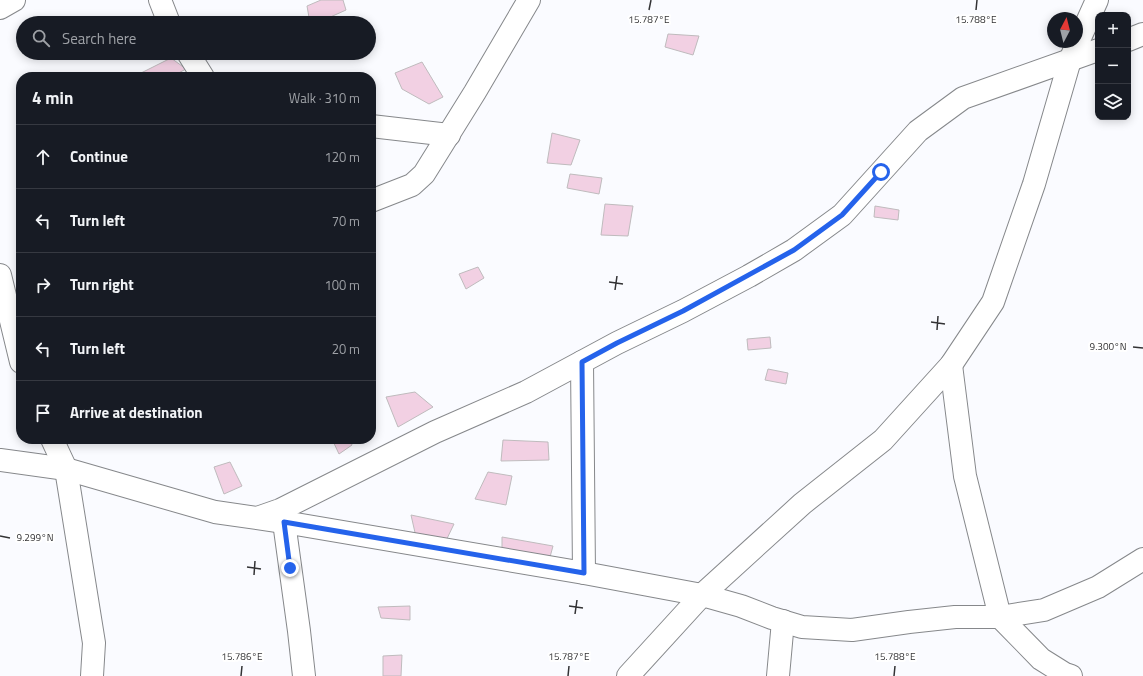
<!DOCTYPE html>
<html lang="en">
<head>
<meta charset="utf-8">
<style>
  :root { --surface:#171b24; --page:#242831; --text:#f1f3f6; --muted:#9ea1a6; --line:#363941 }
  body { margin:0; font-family:"Titillium Web",sans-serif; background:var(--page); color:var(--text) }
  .controls { position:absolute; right:12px; top:12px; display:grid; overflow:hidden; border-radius:8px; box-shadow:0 2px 10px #0003 }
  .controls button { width:36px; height:36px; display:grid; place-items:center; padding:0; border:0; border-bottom:1px solid var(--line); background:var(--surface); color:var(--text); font:20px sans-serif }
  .compass { position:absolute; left:1047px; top:12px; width:36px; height:36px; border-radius:50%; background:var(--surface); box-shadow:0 2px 10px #0003; rotate:7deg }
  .stop { position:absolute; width:12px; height:12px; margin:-9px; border:3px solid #2563eb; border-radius:50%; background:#fff }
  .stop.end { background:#2563eb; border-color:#fff; box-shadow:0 1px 4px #0008 }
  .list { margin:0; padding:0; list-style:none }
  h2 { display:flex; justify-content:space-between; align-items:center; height:52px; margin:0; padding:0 16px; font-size:17px }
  h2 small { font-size:13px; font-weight:400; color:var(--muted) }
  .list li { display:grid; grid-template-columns:26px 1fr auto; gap:12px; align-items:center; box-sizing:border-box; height:64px; padding:0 16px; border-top:1px solid var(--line) }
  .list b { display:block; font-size:15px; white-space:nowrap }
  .list em { font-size:13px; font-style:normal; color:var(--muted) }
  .icon { flex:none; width:22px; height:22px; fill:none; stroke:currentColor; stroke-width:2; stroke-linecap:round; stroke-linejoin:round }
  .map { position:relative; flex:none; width:1143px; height:676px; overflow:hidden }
  .search { position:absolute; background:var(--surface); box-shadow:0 2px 10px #0003; left:16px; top:16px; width:360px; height:44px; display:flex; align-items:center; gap:10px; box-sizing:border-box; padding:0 14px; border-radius:22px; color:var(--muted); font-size:15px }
  .panel { position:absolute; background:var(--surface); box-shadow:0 2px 10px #0003; left:16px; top:72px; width:360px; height:372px; border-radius:16px }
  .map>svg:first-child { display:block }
</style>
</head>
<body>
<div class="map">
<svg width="1143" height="676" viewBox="0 0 1143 676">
  <rect width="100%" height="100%" fill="#fafbff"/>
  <!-- building -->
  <g fill="#f2d0e3" stroke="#bfbbbd">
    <polygon points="321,0 343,0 346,10 317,23 310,23 307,6"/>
    <polygon points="68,18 71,23 54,23"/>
    <polygon points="668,34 699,36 693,55 665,47"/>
    <polygon points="171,58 186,69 171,77 133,77"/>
    <polygon points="422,62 443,97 429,104 402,89 395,73"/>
    <polygon points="552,133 580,140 571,165 547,163"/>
    <polygon points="570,174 602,178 599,194 567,188"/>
    <polygon points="605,204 633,206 628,236 601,235"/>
    <polygon points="875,206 899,210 898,220 874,217"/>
    <polygon points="478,267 484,278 466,289 459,274"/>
    <polygon points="770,337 771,348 748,350 747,339"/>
    <polygon points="768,369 788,373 786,384 765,380"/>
    <polygon points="415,392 433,407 398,427 386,397"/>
    <polygon points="332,439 350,439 352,445 339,454"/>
    <polygon points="503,440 548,442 549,460 501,461"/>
    <polygon points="230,462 242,486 224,494 214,467"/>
    <polygon points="488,472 512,476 506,505 475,499"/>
    <polygon points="411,515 454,524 442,549 416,537"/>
    <polygon points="502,537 553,546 550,557 502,550"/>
    <polygon points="410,606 410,620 381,618 378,607"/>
    <polygon points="402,655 401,676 383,676 383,656"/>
  </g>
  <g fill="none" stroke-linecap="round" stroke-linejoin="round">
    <defs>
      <g id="minor">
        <polyline points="160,0 169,23"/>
        <polyline points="0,8 14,0"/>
        <polyline points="1128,40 1143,34"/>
        <polyline points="188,53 203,77"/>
        <polyline points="371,126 449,135"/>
        <polyline points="371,201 412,185 424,174 475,92 529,0"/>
        <polyline points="0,275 21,362"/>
        <polyline points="582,362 584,573"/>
        <polyline points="951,365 965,476 1000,617 1041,659 1065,674 1071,676"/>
        <polyline points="52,439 66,469 94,643 92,676"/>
        <polyline points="0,460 66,469 215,512 284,522 584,573 702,595 741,606 772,618 802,627 852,630 909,622 955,617 1000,617 1044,610 1098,587 1143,559"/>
        <polyline points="260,517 280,510 435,432 526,392 617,343 683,311 749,276 794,250 842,215 918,131 963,98 1098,50"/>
        <polyline points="284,522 299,631 304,676"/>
        <polyline points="628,676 702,595 802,504 883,440 951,365 993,302 1034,184 1070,60 1097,0"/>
        <polyline points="778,676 783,621"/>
      </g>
    </defs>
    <!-- minor casing -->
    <use href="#minor" stroke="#86888b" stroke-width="24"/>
    <!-- minor -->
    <use href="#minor" stroke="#fff" stroke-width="22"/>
  </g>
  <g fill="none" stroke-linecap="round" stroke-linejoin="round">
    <!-- route -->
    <polyline stroke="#2563eb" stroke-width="5" points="290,568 284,522 584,573 582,362 617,343 683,311 794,250 842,215 881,172"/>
  </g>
  <!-- ticks -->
  <path fill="none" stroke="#333335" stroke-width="1.5" d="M649,10L651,0M976,10L977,0M609,282L623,284M615,290L617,276M931,322L945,324M937,330L938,316M1133,347L1143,348M0,536L10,538M247,567L261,569M254,575L255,561M569,606L583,608M575,614L577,600M241,676L242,666M568,676L569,666M894,676L895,666"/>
  <g font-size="10" text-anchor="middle" fill="#333335" stroke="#fff" stroke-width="4" stroke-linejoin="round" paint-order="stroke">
    <text x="649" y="23">15.787°E</text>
    <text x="976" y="23">15.788°E</text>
    <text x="1108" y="350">9.300°N</text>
    <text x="35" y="541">9.299°N</text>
    <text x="242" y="660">15.786°E</text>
    <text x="569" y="660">15.787°E</text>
    <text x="895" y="660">15.788°E</text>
  </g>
</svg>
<div class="controls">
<button>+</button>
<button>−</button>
<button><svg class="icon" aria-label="layers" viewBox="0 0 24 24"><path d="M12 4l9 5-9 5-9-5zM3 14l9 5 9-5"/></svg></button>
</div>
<svg class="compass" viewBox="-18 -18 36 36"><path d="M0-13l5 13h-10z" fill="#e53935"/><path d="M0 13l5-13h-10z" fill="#9ea1a6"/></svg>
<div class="stop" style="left:881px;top:172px"></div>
<div class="stop end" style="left:290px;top:568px"></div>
<div class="search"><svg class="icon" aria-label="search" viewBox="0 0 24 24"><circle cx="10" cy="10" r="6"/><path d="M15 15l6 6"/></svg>Search here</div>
<section class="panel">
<h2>4 min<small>Walk · 310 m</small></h2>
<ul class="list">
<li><svg class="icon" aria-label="ahead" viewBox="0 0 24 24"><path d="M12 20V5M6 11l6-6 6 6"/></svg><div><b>Continue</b></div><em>120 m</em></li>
<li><svg class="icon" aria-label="left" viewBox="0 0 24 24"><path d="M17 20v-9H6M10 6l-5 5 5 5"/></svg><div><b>Turn left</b></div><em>70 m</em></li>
<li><svg class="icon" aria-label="right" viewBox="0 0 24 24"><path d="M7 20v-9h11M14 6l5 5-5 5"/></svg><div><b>Turn right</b></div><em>100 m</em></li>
<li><svg class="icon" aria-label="left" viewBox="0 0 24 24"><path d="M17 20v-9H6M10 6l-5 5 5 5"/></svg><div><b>Turn left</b></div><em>20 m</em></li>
<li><svg class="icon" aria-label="arrive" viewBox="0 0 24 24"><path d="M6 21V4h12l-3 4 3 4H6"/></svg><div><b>Arrive at destination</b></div></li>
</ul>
</section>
</div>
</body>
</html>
